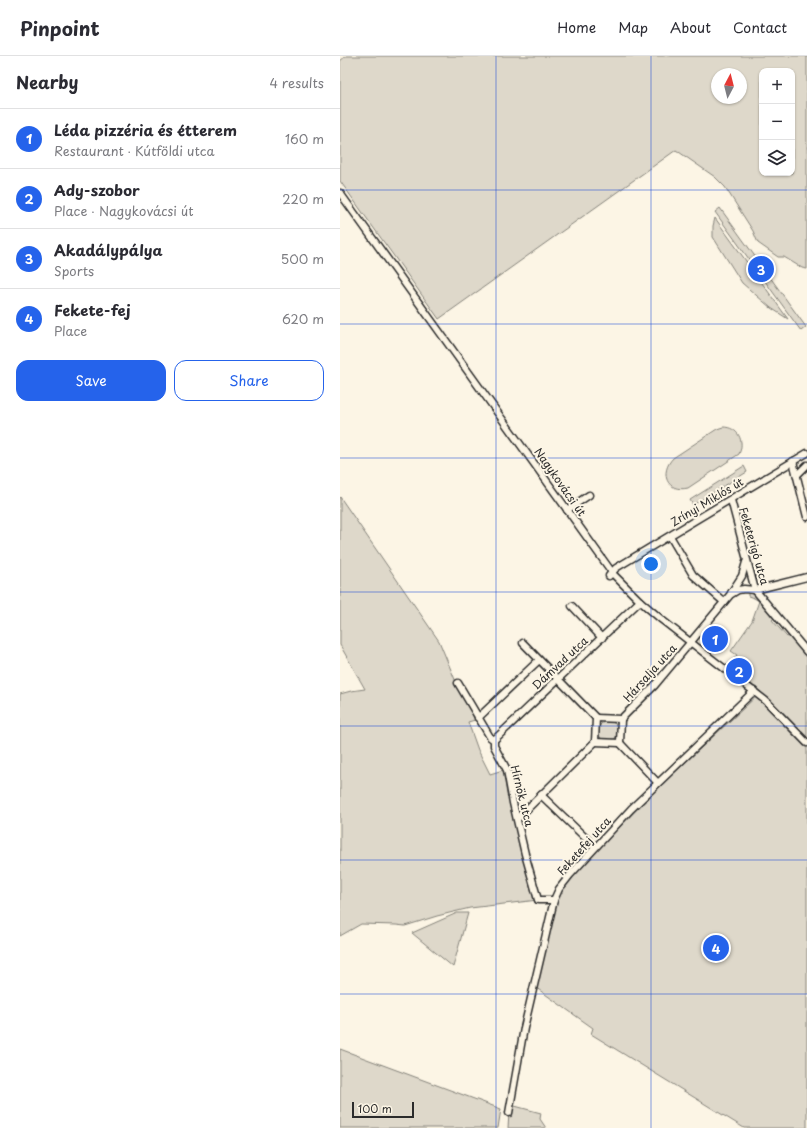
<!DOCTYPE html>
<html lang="en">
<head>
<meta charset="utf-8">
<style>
  :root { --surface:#fff; --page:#f2f2f3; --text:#2b2b33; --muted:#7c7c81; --line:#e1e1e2; --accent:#2563eb }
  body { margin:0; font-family:"Playpen Sans",sans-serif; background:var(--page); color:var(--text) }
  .controls { position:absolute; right:12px; top:12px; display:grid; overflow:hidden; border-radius:8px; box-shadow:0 1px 3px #0004 }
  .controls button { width:36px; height:36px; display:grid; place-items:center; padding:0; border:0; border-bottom:1px solid var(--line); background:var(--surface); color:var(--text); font:20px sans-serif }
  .compass { position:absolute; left:371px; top:12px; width:36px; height:36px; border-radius:50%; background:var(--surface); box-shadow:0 1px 3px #0004; rotate:7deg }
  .scale { position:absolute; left:12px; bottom:10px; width:62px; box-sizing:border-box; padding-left:4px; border:2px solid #2b2b2b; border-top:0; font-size:11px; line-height:14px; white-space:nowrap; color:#2b2b2b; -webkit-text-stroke:3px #fcf5e5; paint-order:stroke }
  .you { position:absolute; left:311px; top:508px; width:14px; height:14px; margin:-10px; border:3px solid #fff; border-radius:50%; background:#1a73e8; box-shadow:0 0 0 6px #1a73e833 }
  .badge { display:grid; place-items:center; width:26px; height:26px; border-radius:50%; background:var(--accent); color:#fff; font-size:13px; font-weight:700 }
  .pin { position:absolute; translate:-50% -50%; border:2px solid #fff; box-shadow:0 1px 4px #0006 }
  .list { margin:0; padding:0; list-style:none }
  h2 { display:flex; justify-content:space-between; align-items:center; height:52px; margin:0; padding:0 16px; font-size:17px }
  h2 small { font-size:13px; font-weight:400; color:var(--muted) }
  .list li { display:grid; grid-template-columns:26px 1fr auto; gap:12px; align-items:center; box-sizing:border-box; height:60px; padding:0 16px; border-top:1px solid var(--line) }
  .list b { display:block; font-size:15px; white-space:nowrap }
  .list p { margin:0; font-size:13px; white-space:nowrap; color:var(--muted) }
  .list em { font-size:13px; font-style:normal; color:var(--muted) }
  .actions { display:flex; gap:8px; padding:12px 16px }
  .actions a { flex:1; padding:9px 0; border:1px solid var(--accent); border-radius:12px; text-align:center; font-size:14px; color:var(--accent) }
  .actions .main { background:var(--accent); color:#fff }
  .icon { flex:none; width:22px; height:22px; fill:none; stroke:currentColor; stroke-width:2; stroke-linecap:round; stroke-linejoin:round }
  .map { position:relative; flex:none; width:467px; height:1072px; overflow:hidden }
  header { display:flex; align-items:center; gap:24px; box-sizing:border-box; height:56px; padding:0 20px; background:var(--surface); border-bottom:1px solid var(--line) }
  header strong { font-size:19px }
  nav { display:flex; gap:22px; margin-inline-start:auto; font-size:14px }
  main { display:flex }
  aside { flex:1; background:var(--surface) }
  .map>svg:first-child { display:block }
</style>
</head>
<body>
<header>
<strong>Pinpoint</strong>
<nav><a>Home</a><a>Map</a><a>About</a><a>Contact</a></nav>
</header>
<main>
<aside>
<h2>Nearby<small>4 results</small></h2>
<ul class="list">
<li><span class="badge">1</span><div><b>Léda pizzéria és étterem</b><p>Restaurant · Kútföldi utca</p></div><em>160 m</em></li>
<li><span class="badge">2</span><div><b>Ady-szobor</b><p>Place · Nagykovácsi út</p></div><em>220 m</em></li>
<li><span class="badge">3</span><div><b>Akadálypálya</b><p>Sports</p></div><em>500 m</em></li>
<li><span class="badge">4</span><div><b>Fekete-fej</b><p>Place</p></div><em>620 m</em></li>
</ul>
<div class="actions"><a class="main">Save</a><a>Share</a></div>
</aside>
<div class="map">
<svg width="467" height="1072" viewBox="0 0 467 1072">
  <rect width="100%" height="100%" fill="#fcf5e5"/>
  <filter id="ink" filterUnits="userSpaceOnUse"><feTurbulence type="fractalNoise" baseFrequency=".025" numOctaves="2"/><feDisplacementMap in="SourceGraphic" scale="8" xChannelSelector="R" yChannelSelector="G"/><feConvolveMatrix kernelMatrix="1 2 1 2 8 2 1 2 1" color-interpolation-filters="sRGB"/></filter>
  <g filter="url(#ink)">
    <!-- green -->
    <g fill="#ded8ca" stroke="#84827a" fill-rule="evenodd">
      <path d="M6,0H467V213L462,212L444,201H438L418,187L413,175L385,131L375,121L336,94L99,263L0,125V5ZM422,15H452V117H422ZM377,18H401V42H377Z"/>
      <polygon points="380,152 466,271 461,275 375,156"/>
      <polygon points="375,162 448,263 431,252 402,227 373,181 373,170"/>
      <path d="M383,371C398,371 405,385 399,398L348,432C327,437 319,417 333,402L377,373Z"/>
      <polygon points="404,410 407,416 353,449 350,444"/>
      <polygon points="0,441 99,585 116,626 135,664 128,666 138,694 150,718 163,714 167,739 177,763 198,844 130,852 97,860 65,870 56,869 21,868 0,880 0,638 11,635 25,633 0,589"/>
      <polygon points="408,536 414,538 435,561 432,564 447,581 450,579 467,599 467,1072 404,1072 251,978 253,972 195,931 214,844 248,803 318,732 421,636 388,610 397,599 391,595 412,565 419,545 414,542 408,540"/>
      <circle cx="268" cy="675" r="10"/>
      <polygon points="117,857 128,857 113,911 72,877"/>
      <polygon points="0,993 161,1053 158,1072 0,1072"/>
      <polygon points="171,1049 201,1057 200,1063 206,1072 168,1072 169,1057"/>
    </g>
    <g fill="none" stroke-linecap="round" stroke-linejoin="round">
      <defs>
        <g id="minor">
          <polyline points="0,137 274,519 300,545 322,564 426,645 467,687"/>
          <polyline points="453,405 467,461"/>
          <polyline points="457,419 467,409"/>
          <polyline points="391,444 415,534 467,596"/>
          <polyline points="227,454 249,439"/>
          <polyline points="330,480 353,519 384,546"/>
          <polyline points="269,520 276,512 467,397"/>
          <polyline points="391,537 402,520 406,506"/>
          <polyline points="232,550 262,582"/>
          <polyline points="183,587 256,662"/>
          <polyline points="118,627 150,681 154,684 154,690 167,714 173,747 185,798 198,844 214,844"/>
          <polyline points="138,662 199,604"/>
          <polyline points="256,662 281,663"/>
          <polyline points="281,663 314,630 390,539 398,534 404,533 415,534 467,521"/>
          <polyline points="154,684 300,545"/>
          <polyline points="255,686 280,687 281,663"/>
          <polyline points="255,686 256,662"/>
          <polyline points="280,687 317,726"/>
          <polyline points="201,739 255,791"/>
          <polyline points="177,763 255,686"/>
          <polyline points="169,1057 184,972 214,844 219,833 230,819 291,753 414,635"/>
        </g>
      </defs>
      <!-- minor casing -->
      <use href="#minor" stroke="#2b2b2b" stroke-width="9"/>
      <!-- minor -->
      <use href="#minor" stroke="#fcf5e5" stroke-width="6"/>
    </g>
  </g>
  <!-- grid -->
  <path fill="none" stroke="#1d4ed8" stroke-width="1" stroke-opacity="0.55" d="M156,0V1072M311,0V1072M0,134H467M0,268H467M0,402H467M0,536H467M0,670H467M0,804H467M0,938H467"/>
  <g text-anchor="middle" stroke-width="4" stroke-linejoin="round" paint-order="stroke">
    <!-- street labels -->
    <g font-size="11" fill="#2b2b2b" stroke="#fcf5e5">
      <text transform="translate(220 426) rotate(55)" y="4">Nagykovácsi út</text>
      <text transform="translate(367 446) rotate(-31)" y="4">Zrínyi Miklós út</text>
      <text transform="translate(414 490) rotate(74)" y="4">Feketerigó utca</text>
      <text transform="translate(220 607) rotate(-43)" y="4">Dámvad utca</text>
      <text transform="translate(310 617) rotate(-48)" y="4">Hársalja utca</text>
      <text transform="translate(182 740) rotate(76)" y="4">Hírnök utca</text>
      <text transform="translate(244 790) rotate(-48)" y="4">Feketefej utca</text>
    </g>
  </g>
</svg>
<div class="controls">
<button>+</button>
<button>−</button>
<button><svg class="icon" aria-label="layers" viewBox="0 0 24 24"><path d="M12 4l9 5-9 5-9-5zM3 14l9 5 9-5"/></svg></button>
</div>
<svg class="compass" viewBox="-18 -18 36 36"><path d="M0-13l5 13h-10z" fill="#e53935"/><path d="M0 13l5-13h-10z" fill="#7c7c81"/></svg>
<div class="scale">100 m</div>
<div class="you"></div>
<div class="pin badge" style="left:375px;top:583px">1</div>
<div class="pin badge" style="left:399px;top:615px">2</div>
<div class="pin badge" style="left:421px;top:213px">3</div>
<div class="pin badge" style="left:376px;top:892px">4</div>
</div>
</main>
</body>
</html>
